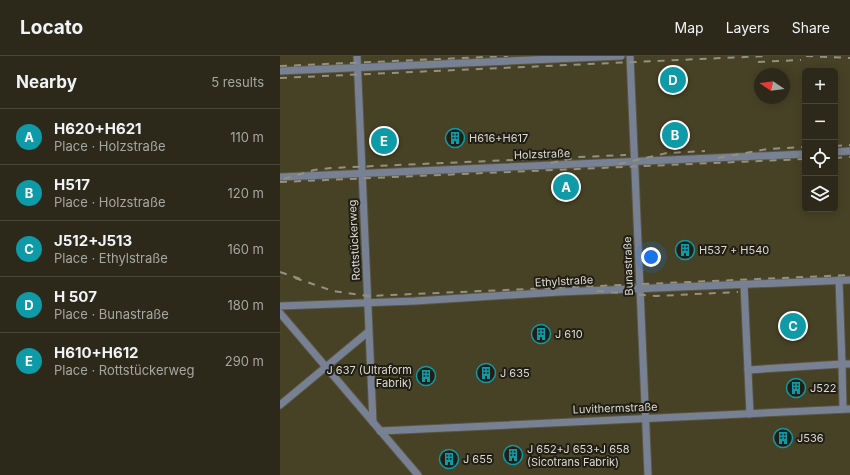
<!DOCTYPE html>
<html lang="en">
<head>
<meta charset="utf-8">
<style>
  :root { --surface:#2c291a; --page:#343123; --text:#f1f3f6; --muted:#a6a6a2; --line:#484539; --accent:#5bc8e6 }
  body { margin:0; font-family:Inter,sans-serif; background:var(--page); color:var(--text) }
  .controls { position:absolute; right:12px; top:12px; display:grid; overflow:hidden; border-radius:6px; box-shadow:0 2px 10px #0003 }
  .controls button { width:36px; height:36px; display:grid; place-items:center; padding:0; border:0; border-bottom:1px solid var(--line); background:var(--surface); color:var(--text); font:20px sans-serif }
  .compass { position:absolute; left:474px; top:12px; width:36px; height:36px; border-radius:50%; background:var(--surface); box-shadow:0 2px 10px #0003; rotate:283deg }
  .you { position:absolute; left:371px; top:201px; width:14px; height:14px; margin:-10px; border:3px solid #fff; border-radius:50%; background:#1a73e8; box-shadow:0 0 0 6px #1a73e833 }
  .badge { display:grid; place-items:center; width:26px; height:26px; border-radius:50%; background:var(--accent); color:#fff; font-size:13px; font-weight:700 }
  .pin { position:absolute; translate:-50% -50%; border:2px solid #fff; box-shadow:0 1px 4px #0006 }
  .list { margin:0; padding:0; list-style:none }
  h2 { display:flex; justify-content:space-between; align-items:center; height:52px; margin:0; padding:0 16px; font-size:17px }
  h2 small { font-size:13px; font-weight:400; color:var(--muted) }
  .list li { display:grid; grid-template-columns:26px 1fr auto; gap:12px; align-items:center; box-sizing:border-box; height:56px; padding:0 16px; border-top:1px solid var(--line) }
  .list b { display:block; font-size:15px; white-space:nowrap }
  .list p { margin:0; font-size:13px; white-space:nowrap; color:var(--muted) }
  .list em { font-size:13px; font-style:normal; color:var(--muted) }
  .icon { flex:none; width:22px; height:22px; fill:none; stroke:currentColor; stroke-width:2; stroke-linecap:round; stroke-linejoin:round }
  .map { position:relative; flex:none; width:570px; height:419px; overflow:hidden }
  header { display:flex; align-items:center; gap:24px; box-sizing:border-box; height:56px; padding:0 20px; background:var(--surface); border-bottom:1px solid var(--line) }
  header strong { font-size:19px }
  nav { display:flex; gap:22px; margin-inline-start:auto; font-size:14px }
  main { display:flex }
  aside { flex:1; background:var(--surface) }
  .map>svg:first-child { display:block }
</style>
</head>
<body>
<header>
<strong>Locato</strong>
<nav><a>Map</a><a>Layers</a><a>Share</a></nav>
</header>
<main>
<aside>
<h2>Nearby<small>5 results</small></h2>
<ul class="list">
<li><span class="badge" style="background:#0f9aa8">A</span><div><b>H620+H621</b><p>Place · Holzstraße</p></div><em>110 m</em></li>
<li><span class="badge" style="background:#0f9aa8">B</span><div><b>H517</b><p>Place · Holzstraße</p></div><em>120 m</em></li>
<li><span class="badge" style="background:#0f9aa8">C</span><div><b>J512+J513</b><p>Place · Ethylstraße</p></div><em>160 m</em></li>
<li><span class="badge" style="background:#0f9aa8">D</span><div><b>H 507</b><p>Place · Bunastraße</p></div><em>180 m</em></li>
<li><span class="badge" style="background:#0f9aa8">E</span><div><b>H610+H612</b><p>Place · Rottstückerweg</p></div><em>290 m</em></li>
</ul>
</aside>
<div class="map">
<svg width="570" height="419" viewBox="0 0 570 419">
  <rect width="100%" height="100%" fill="#3b3722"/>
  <!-- built -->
  <path fill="#474126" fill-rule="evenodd" d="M0,0H570V419H0ZM525,15H555V153H525ZM480,18H504V42H480Z"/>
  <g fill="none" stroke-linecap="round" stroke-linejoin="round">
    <defs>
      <g id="minor">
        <polyline points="77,0 93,366"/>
        <polyline points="350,0 368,419"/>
        <polyline points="0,15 341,0"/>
        <polyline points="555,96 570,95"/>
        <polyline points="0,121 525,98"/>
        <polyline points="559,224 562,308 570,308"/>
        <polyline points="464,229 470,358"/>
        <polyline points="0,250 135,245 280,236 570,224"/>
        <polyline points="0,257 138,419"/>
        <polyline points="468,314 562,308 563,353"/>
        <polyline points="0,349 88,276"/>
        <polyline points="100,375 570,353"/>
      </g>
    </defs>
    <!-- minor casing -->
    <use href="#minor" stroke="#585541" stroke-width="9"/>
    <!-- minor -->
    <use href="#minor" stroke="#788193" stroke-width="7"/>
    <!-- rail -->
    <g stroke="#949180" stroke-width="2" stroke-dasharray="7 7" stroke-linecap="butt">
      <polyline points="526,0 570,2"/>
      <polyline points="478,6 521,4"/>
      <polyline points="0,10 228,0"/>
      <polyline points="0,22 487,0"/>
      <polyline points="555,90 570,89"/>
      <polyline points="438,102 487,93 525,91"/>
      <polyline points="555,102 570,101"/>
      <polyline points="271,107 299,101 346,99"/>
      <polyline points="339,108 387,97 425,95"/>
      <polyline points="4,123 34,114 51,112 276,102"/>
      <polyline points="0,126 525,103"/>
      <polyline points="0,216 21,223"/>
      <polyline points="15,222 53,235 88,240 570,219"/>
      <polyline points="317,235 376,240 458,236"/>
    </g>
  </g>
  <!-- icons -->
  <defs>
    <symbol id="building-ring" viewBox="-11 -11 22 22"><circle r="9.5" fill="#201e15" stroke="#0f9aa8" stroke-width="1.5"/><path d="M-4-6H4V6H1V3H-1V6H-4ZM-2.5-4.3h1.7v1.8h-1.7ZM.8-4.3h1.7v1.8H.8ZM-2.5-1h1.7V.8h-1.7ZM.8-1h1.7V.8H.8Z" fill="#0f9aa8"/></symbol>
  </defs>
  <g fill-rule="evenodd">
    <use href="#building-ring" x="164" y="71" width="22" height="22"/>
    <use href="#building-ring" x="394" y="183" width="22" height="22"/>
    <use href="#building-ring" x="250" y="267" width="22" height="22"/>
    <use href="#building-ring" x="195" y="306" width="22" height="22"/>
    <use href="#building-ring" x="135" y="309" width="22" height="22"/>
    <use href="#building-ring" x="505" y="321" width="22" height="22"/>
    <use href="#building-ring" x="492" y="371" width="22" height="22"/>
    <use href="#building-ring" x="222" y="388" width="22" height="22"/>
    <use href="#building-ring" x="158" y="392" width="22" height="22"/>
  </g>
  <g text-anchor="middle" stroke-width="4" stroke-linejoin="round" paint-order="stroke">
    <!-- poi labels -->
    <g font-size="11" fill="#dddbce" stroke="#201e15" text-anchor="start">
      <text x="189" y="86">H616+H617</text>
      <text x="419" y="198">H537 + H540</text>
      <text x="275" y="282">J 610</text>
      <text x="132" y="318" text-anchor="end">J 637 (Ultraform<tspan x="132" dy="13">Fabrik)</tspan></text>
      <text x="220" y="321">J 635</text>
      <text x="530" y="336">J522</text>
      <text x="517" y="386">J536</text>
      <text x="247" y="397">J 652+J 653+J 658<tspan x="247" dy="13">(Sicotrans Fabrik)</tspan></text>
      <text x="183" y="407">J 655</text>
    </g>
    <!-- street labels -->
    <g font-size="11" fill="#dddbce" stroke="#201e15">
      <text transform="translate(262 98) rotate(-2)" y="4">Holzstraße</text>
      <text transform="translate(74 184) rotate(-93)" y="4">Rottstückerweg</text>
      <text transform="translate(348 210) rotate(-92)" y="4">Bunastraße</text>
      <text transform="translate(284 225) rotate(-3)" y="4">Ethylstraße</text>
      <text transform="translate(335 352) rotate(-2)" y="4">Luvithermstraße</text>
    </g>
  </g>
</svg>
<div class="controls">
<button>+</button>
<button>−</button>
<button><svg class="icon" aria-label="locate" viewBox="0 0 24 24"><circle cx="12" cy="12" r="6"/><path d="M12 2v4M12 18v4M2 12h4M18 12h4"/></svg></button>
<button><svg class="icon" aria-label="layers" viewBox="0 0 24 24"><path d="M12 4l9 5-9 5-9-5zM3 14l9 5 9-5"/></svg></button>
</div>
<svg class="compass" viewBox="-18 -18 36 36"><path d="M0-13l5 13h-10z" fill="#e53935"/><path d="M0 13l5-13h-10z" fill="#a6a6a2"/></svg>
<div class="you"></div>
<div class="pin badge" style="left:286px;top:131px;background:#0f9aa8">A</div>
<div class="pin badge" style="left:395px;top:79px;background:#0f9aa8">B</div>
<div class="pin badge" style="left:513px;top:270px;background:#0f9aa8">C</div>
<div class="pin badge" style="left:393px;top:24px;background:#0f9aa8">D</div>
<div class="pin badge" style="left:104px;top:85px;background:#0f9aa8">E</div>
</div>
</main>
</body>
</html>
